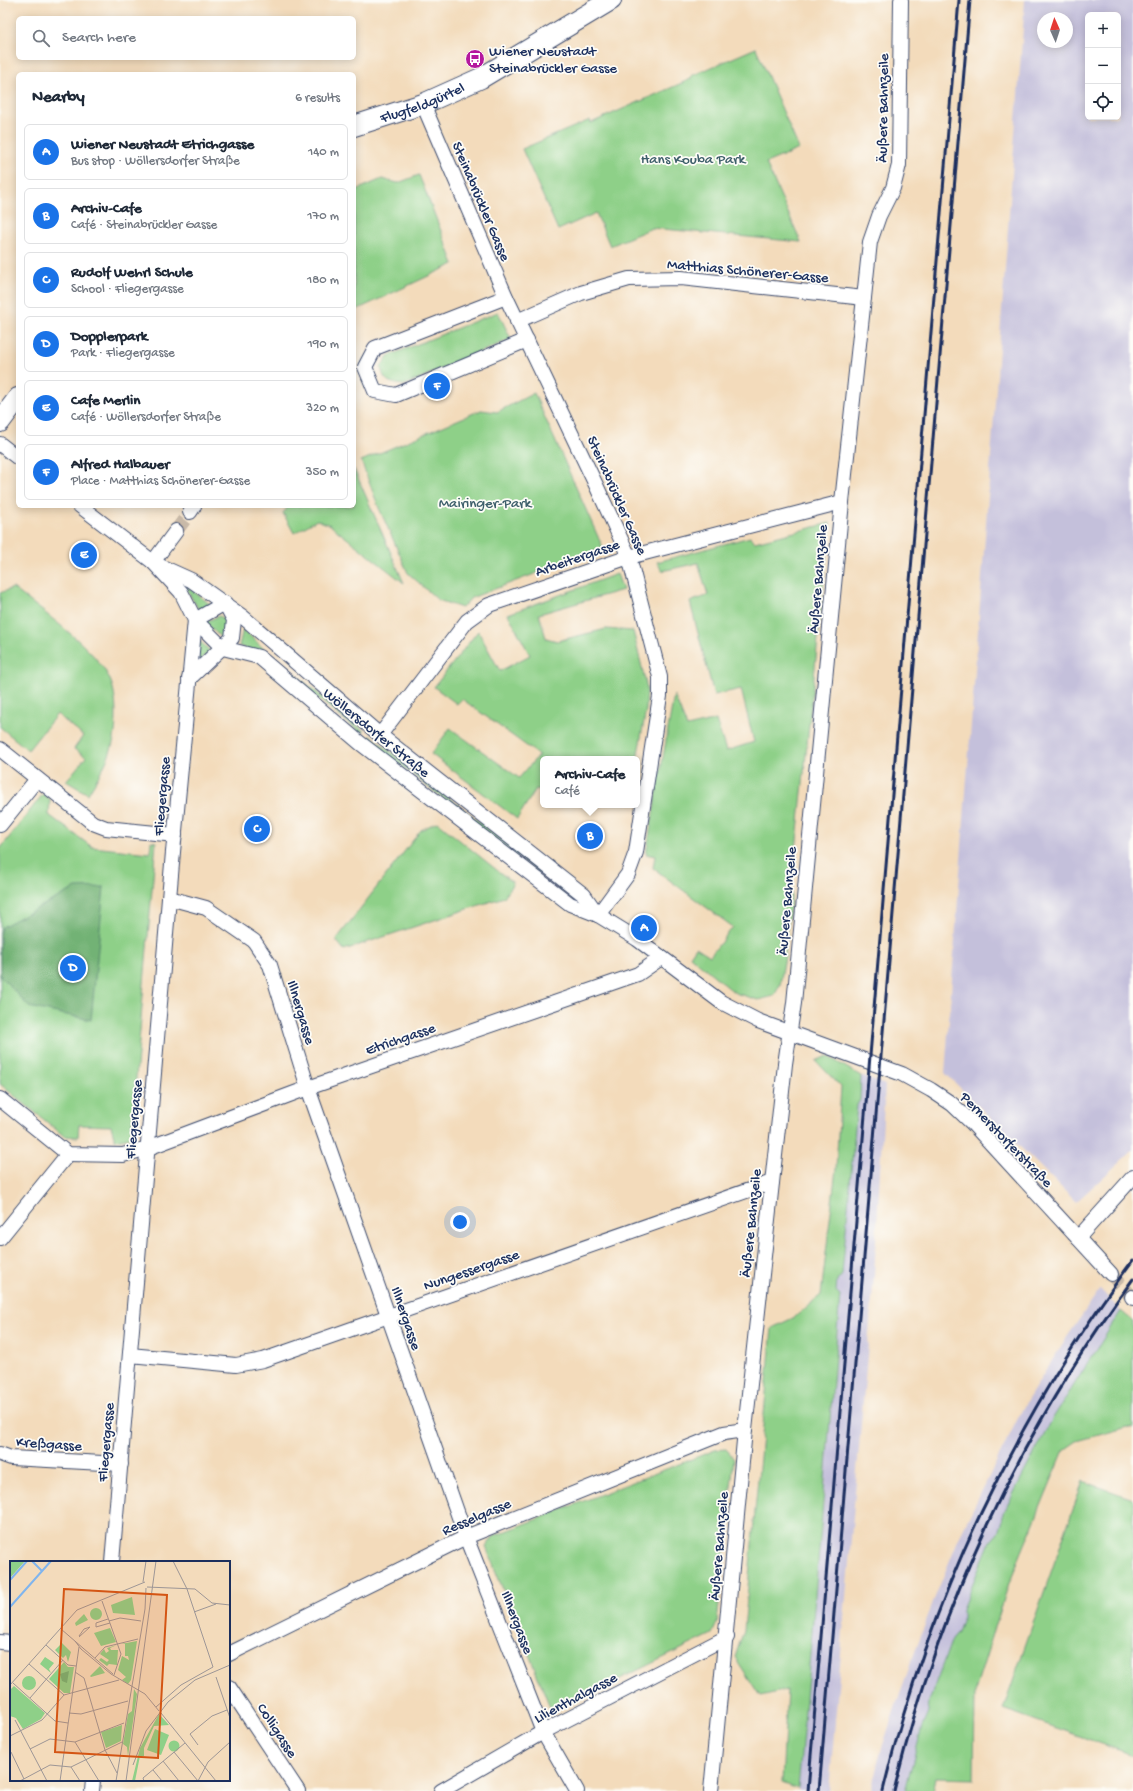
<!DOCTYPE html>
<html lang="en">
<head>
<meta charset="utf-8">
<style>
  :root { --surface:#fff; --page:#f6f6f7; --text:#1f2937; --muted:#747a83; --line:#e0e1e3; --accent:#1a73e8 }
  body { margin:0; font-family:"Gochi Hand",sans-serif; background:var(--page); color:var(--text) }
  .controls { position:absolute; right:12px; top:12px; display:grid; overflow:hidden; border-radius:6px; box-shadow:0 2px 10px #0003 }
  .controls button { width:36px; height:36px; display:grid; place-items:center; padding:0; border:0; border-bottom:1px solid var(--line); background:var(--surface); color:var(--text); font:20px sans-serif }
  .compass { position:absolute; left:1037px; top:12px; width:36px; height:36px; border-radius:50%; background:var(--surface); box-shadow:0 2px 10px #0003; rotate:357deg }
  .you { position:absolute; left:460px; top:1222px; width:14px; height:14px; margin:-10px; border:3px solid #fff; border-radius:50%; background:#1a73e8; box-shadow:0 0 0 6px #1a73e833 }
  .badge { display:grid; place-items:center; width:26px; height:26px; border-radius:50%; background:var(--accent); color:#fff; font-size:13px; font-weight:700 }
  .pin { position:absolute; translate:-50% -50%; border:2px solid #fff; box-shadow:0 1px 4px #0006 }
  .popup { position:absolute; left:540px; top:756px; width:100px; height:52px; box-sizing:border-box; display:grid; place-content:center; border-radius:6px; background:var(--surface); filter:drop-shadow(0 1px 3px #0005); font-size:13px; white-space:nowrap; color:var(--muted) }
  .popup b { font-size:15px; color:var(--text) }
  .popup::after { content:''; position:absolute; left:50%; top:100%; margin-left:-8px; border:8px solid transparent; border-top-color:var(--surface) }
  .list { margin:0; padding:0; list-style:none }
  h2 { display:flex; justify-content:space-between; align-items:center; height:52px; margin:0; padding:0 16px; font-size:17px }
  h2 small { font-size:13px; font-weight:400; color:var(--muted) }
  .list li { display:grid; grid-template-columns:26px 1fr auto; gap:12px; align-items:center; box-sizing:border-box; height:56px; margin:0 8px 8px; padding:0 8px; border:1px solid var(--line); border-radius:6px }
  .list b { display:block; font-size:15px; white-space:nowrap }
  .list p { margin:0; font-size:13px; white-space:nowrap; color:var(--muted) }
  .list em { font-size:13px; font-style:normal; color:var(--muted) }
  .icon { flex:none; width:22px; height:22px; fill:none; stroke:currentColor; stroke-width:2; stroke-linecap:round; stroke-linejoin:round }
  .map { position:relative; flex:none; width:1133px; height:1791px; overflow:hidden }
  .search { position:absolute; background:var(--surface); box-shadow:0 2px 10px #0003; left:16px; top:16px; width:340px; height:44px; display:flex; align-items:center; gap:10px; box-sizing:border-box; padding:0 14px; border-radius:6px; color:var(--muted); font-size:15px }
  .panel { position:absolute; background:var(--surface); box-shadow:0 2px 10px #0003; left:16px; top:72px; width:340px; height:436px; border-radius:6px }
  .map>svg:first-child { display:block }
</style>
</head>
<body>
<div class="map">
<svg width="1133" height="1791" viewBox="0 0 1133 1791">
  <rect width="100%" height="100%" fill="#fdfcf7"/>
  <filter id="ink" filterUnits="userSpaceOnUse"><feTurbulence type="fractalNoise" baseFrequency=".025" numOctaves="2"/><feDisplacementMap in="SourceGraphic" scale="8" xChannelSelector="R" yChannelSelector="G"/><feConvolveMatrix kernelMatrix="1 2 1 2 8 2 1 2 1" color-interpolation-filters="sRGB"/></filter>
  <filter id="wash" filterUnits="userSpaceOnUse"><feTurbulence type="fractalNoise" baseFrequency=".012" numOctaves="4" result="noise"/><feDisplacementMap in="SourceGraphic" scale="16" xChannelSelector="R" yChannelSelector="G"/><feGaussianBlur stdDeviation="0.9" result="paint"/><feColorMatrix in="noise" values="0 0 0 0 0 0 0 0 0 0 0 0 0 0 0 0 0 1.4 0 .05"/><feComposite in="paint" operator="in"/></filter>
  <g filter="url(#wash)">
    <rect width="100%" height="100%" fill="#f3dbbb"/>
    <!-- industrial -->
    <g fill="#c4c0db" fill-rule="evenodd">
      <path d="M1025,0H1133V1150L1076,1202L945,1073ZM1088,15H1118V117H1088ZM1043,18H1067V42H1043Z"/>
      <polygon points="861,1076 885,1085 874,1276 829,1791 798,1791 822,1523 837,1339 840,1295 836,1291 837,1281 842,1275 857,1105 860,1100"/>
      <polygon points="1100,1289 1121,1311 1053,1418 1005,1510 998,1533 990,1542 962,1609 962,1621 958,1632 952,1639 929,1701 928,1713 922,1727 905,1791 871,1791 880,1754 900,1693 933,1602 960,1535 1025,1404 1063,1343"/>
    </g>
    <!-- green -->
    <g fill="#8ed088" stroke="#548073">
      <polygon points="756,48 799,149 766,163 801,242 652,228 610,246 596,213 558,230 522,149 590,120 591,123 691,79 691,76"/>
      <polygon points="419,175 454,264 354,311 354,191 382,179 398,183"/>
      <path d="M498,312L511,339L404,385C389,383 384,382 381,367L388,356Z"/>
      <polygon points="534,393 603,548 471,598 462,608 438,600 408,573 379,508 361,461 481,410 497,412"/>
      <polygon points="354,469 404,583 330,525 317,520 294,533 283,513 289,506 354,506"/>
      <polygon points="830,523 785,956 780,985 774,996 758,1000 735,993 690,956 696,947 710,956 733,927 653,868 655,856 646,854 674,695 687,727 716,720 726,751 754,742 741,689 714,695 690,602 708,595 698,563 662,571 657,562 750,537 755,542"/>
      <polygon points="617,574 623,590 539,614 546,638 557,641 606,629 633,631 647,688 646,710 637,759 543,759 543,790 536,789 517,819 431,754 450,728 519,778 539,755 462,699 457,704 434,687 478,631 500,671 530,655 508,614"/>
      <polygon points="185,587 188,587 211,605 199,610"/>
      <path d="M13,588C40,610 99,650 111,682C117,696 117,724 114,739C110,759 98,777 88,794L66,781L86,757L74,749L83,736L57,714L28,750L0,727V593Z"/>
      <polygon points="219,616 226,619 228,626 224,639 221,638 205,622"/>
      <polygon points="243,629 265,650 364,731 362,734 266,656 239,646"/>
      <polygon points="197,639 210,651 198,663"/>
      <polygon points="371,736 579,901 577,903 368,740"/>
      <polygon points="43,794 50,799 49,815 92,847 150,853 151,841 156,842 131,1137 115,1140 111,1126 79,1125 78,1137 64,1136 0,1084 0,849"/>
      <polygon points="437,822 513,883 504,897 344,950 336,940 421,830"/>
      <path d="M827,1056L861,1076L860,1100L857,1105L842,1275L837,1281L836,1291L840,1295C827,1460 813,1624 798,1789L782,1783L787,1690L760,1696L735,1657L744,1630L772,1328L795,1317L821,1295L836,1169L841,1087L816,1061Z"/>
      <polygon points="1121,1311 1133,1321 1133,1428 1128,1427 1077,1441 1064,1450 1009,1583 975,1691 974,1779 936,1778 933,1791 905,1791 922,1727 928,1713 929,1701 952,1639 958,1632 962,1621 962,1609 990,1542 998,1533 1005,1510 1025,1471 1053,1418"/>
      <polygon points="726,1449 734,1458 717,1623 712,1634 552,1712 486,1547 494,1536 715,1450"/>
      <polygon points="1083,1481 1133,1499 1133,1755 1003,1709"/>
    </g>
    <!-- forest -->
    <polygon fill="#72b274" stroke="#467069" points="104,887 91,1020 29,1007 0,975 0,932 2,927 76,888"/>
  </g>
  <g filter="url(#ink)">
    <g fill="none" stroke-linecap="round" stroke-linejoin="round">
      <!-- street-tunnel -->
      <g stroke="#c8b9a8" stroke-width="14" stroke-dasharray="14 7" stroke-linecap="butt">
        <polyline points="176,531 190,512"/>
        <polyline points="1111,1274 1132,1297"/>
      </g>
      <defs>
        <g id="street">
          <polyline points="423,104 506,297 596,485 629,557 660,677 660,696 636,852 628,874 598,915"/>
          <polyline points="506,297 375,348 365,367 375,391 396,395 527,340"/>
          <polyline points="517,321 581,293 629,279 681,278 864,298"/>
          <polyline points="0,444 18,458"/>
          <polyline points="80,506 153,562 181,592 195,620 223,648 259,657 360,743 570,904 598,915 637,939 721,1002 758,1021 902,1074 931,1090 952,1104 973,1124 1111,1274"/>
          <polyline points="190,512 194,506"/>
          <polyline points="153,562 176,531"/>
          <polyline points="160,566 191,580 243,617 380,735 584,895 598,915"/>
          <polyline points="195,620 225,603"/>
          <polyline points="189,679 232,638 234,620 226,605"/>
          <polyline points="380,735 467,621 489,605 629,557 842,502"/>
          <polyline points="0,749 93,823 106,828 175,835"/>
          <polyline points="0,825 37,779"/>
          <polyline points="169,898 206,908 254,941 270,965 308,1088 466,1537 543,1732 577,1791"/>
          <polyline points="0,1099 68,1154 123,1155 148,1148 308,1088 638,974 661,958"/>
          <polyline points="0,1238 68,1154"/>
          <polyline points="1078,1238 1133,1177"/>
          <polyline points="1132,1297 1133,1298"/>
          <polyline points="130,1355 236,1365 263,1360 772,1182"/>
          <polyline points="0,1454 11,1458 121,1464"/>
          <polyline points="112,1562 173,852 195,620"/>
          <polyline points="0,1642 11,1643"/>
          <polyline points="229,1654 466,1537 724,1433 745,1430"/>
          <polyline points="229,1687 298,1791"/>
          <polyline points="92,1791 93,1780"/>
          <polyline points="441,1791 543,1732 727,1637"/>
          <polyline points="711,1791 745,1430 785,1064 794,1003 842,502 870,242 879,216 893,188 899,165 901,0"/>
        </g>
        <g id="secondary">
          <path id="s1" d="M354,126L423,104L481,78L611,0"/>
          <polyline points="0,422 18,398"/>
        </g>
      </defs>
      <!-- street casing -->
      <use href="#street" stroke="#3b496c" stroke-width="16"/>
      <!-- secondary casing -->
      <use href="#secondary" stroke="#3b496c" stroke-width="22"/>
      <!-- street -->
      <use href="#street" stroke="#fff" stroke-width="14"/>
      <!-- secondary -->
      <use href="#secondary" stroke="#fff" stroke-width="20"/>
      <!-- rail -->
      <g stroke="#1b2f5e" stroke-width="3">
        <polyline points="808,1791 959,0"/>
        <polyline points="819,1791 970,0"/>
        <path d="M883,1791C929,1599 1015,1418 1133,1260"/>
        <path d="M894,1791C938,1608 1021,1430 1133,1279"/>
      </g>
    </g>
  </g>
  <!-- icons -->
  <defs>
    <symbol id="bus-disc" viewBox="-11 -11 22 22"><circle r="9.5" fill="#b5179e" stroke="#fdfcf7"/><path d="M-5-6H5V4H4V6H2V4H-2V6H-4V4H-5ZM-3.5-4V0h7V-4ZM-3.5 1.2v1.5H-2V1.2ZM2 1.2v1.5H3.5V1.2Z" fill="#fff"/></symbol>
  </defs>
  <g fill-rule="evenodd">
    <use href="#bus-disc" x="464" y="48" width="22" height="22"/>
  </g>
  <g text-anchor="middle" stroke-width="3.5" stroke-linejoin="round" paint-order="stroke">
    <!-- poi labels -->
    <g font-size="15" fill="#1b2f5e" stroke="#fdfcf7" text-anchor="start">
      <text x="489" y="55">Wiener Neustadt<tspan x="489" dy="17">Steinabrückler Gasse</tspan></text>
    </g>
    <!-- street labels -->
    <g font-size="15" fill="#1b2f5e" stroke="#fdfcf7">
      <text dy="5" stroke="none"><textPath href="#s1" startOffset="72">Flugfeldgürtel</textPath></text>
      <text transform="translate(882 108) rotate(-89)" y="5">Äußere Bahnzeile</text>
      <text transform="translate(482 201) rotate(67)" y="5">Steinabrückler Gasse</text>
      <text transform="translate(748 270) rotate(5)" y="5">Matthias Schönerer-Gasse</text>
      <text transform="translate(618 495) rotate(66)" y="5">Steinabrückler Gasse</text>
      <text transform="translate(577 557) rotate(-19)" y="5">Arbeitergasse</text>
      <text transform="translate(817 579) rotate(-85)" y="5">Äußere Bahnzeile</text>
      <text transform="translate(377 732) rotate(39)" y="5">Wöllersdorfer Straße</text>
      <text transform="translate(161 796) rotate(-85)" y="5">Fliegergasse</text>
      <text transform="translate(786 901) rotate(-85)" y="5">Äußere Bahnzeile</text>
      <text transform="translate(302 1012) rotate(73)" y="5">Illnergasse</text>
      <text transform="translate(400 1038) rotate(-19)" y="5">Etrichgasse</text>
      <text transform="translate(133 1119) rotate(-85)" y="5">Fliegergasse</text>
      <text transform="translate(1007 1139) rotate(46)" y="5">Pernerstorferstraße</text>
      <text transform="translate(750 1223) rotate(-84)" y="5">Äußere Bahnzeile</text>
      <text transform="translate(471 1269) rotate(-19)" y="5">Nungessergasse</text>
      <text transform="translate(407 1318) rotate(71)" y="5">Illnergasse</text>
      <text transform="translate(105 1442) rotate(-85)" y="5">Fliegergasse</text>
      <text transform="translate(49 1443) rotate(4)" y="5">Kreßgasse</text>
      <text transform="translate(476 1516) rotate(-23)" y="5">Resselgasse</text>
      <text transform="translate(718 1546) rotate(-85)" y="5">Äußere Bahnzeile</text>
      <text transform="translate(518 1622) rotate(69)" y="5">Illnergasse</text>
      <text transform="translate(575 1697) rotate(-28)" y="5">Lilienthalgasse</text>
      <text transform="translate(278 1730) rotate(57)" y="5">Colligasse</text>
    </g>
    <!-- park labels -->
    <g font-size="15" fill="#3e5f6b" stroke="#fdfcf7">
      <text x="693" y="163">Hans Kouba Park</text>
      <text x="485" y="507">Mairinger-Park</text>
    </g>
  </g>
  <!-- overview -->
  <g transform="translate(10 1561)">
    <rect width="220" height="220" fill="#f3dbbb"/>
    <path d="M0,0H15L0,17ZM122,36L125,54L103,52L101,44ZM80 53a6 6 0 1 1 12 0a6 6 0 1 1-12 0ZM74,53L78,59L66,65L65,62ZM100,67L106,81L91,85L84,72ZM127,80L121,119L118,123L112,119L116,116L108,109L112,95L119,99L118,95H115V83H111ZM52,82L61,91L58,101L56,94L53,97L45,89ZM107,84L100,87L101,89H108L107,104L99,103L97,105L89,99L91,97L97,101L99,99L90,93L94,88L96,92L99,90L97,87ZM35,96L44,102L39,108L41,112L30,103ZM54,101L58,106H64L60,132H54L39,118ZM90,105L95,112L81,116L80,115ZM12 122a7 7 0 1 1 14 0a7 7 0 1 1-14 0ZM4,125L35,152L31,158L13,168L6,157L0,155V129ZM124,128L127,133L118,195L117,186L113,183L118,153L122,150ZM149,153L159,164L144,165L134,187V195H130L125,220H122L130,187ZM112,164L111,180L96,187L91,171ZM145,168L159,174L151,194L137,189ZM158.5 185a5.5 5.5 0 1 1 11 0a5.5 5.5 0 1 1-11 0Z" fill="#8ed088"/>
    <path d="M59,110L57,122L52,120L50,113Z" fill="#72b274"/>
    <path fill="none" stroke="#80b5ee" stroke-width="2" d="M22,0L32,10M0,19L17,0M0,46L41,0"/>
    <path fill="none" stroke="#9d9696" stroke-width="1" d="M133,21L136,0M137,26L185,28L202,42L220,44M92,40L111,93L104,114M184,51L206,43M98,58L86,62V66L100,62M99,60L110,57L131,60M51,68L103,113M69,76L80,66L74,68L69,75M65,80L71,88L101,113L135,133L149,150M36,84L58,104L66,105M85,97L95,86L128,78M19,103L54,134L109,119M65,111L74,117L95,189L107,212M206,116L220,157M3,122L45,160L58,162M0,124L67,49L135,21M20,137L53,99M146,146L171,124L203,106L177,28L163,0M59,152L71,153L118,140M151,152L206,220M5,159L37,220M0,175L32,159L54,134M65,181L89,220M188,184L180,173L202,155L217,149M20,188L40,178L65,181L114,162M1,191L14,218M164,191L188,220M153,200L169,220M123,204L136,170L158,141L185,119L220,104M61,206L70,220M143,209L152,220M10,220L40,204L61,206L112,181M50,220L69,86M106,220L135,48L136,27M116,220L146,0M134,220L133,217L175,182M188,220L198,201L220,181"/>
    <path fill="#d45514" fill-opacity="0.15" stroke="#d45514" stroke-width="2" d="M54,28L157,34L148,197L45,191Z"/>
    <rect width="220" height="220" fill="none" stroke="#1b2f5e" stroke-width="2"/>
  </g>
</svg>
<div class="controls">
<button>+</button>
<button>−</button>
<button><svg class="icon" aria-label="locate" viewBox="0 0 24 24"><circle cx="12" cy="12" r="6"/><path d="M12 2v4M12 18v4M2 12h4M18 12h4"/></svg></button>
</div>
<svg class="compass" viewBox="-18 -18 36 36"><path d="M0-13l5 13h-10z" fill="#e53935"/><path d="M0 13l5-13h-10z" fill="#747a83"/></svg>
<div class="you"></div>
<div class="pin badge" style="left:644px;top:928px">A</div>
<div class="pin badge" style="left:590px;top:836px">B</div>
<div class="popup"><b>Archiv-Cafe</b>Café</div>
<div class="pin badge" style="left:257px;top:829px">C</div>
<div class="pin badge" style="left:73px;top:968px">D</div>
<div class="pin badge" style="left:84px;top:555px">E</div>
<div class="pin badge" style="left:437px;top:386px">F</div>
<div class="search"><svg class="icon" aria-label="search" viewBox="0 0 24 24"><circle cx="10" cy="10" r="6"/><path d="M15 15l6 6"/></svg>Search here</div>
<section class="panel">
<h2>Nearby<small>6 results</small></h2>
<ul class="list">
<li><span class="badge">A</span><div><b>Wiener Neustadt Etrichgasse</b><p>Bus stop · Wöllersdorfer Straße</p></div><em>140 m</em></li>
<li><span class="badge">B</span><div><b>Archiv-Cafe</b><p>Café · Steinabrückler Gasse</p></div><em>170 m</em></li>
<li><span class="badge">C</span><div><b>Rudolf Wehrl Schule</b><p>School · Fliegergasse</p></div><em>180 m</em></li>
<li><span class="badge">D</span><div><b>Dopplerpark</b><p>Park · Fliegergasse</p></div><em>190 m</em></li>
<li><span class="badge">E</span><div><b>Cafe Merlin</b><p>Café · Wöllersdorfer Straße</p></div><em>320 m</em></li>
<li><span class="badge">F</span><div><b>Alfred Halbauer</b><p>Place · Matthias Schönerer-Gasse</p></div><em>350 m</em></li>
</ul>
</section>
</div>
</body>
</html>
